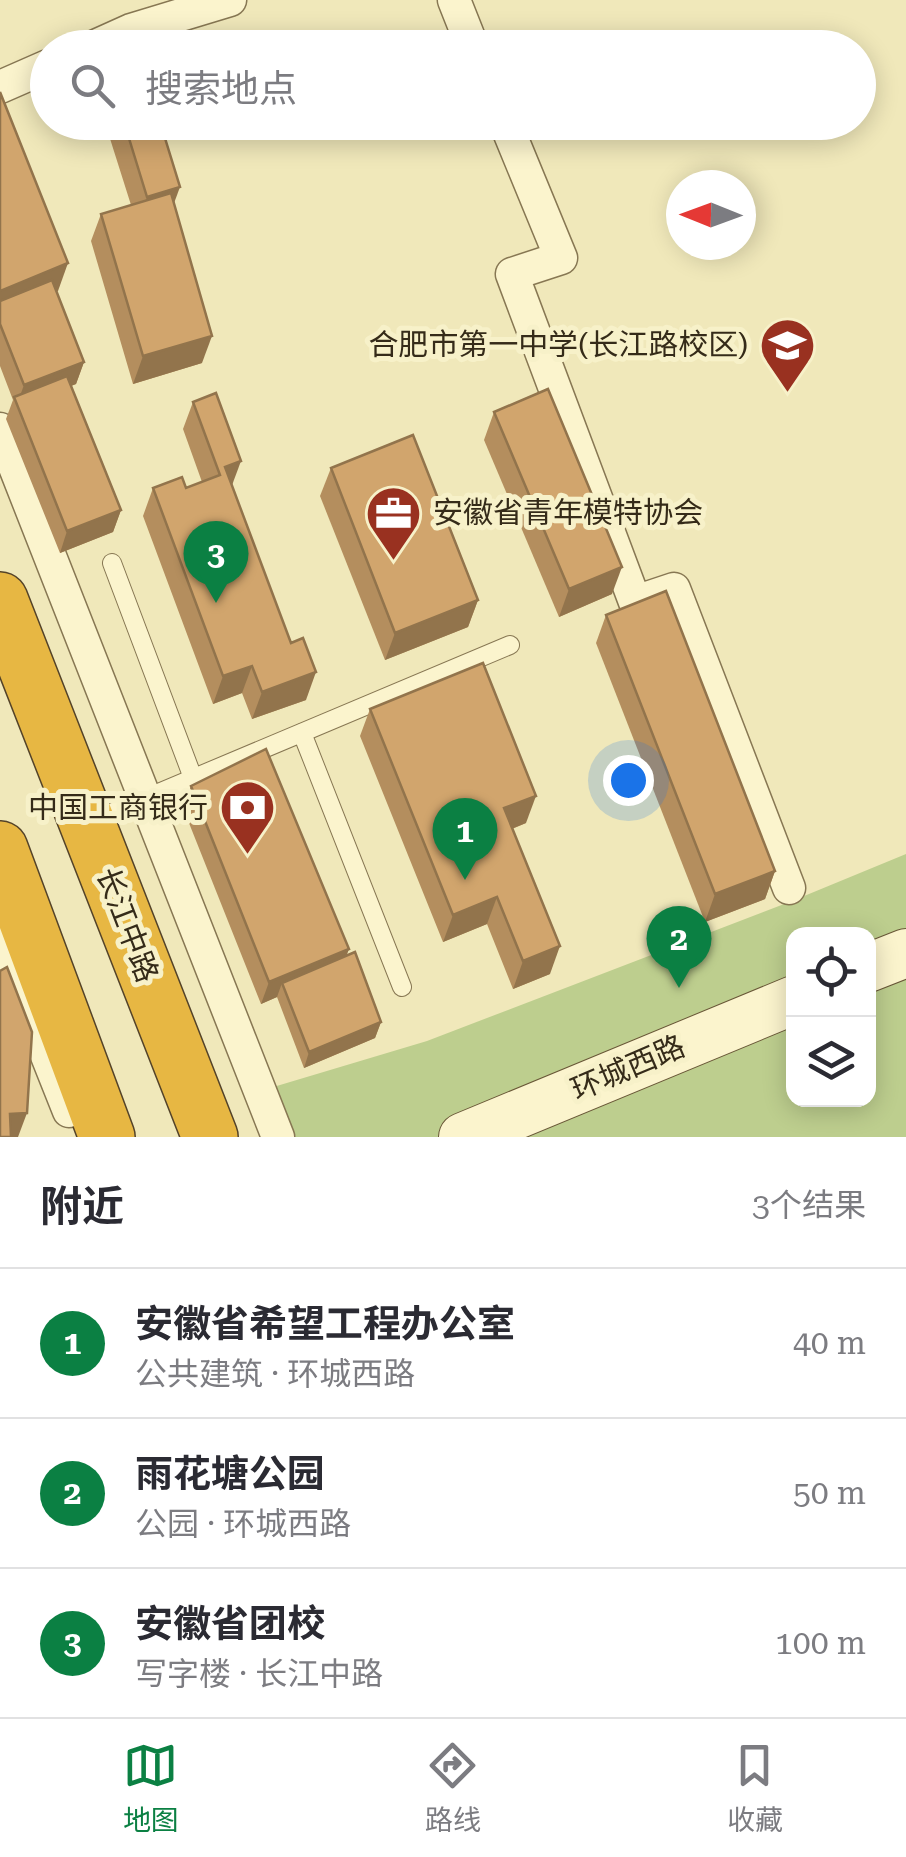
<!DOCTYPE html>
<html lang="zh">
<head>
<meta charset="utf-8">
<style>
  :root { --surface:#fff; --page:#f2f2f3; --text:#2b2b33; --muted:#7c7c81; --line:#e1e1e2; --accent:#0b8043 }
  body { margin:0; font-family:"Roboto Serif","Noto Sans SC",serif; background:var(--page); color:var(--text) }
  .controls { position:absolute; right:30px; bottom:30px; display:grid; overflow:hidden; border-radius:20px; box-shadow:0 5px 25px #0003 }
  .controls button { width:90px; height:90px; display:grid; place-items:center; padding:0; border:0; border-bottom:2px solid var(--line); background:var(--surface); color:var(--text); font:50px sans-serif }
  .compass { position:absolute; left:666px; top:170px; width:90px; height:90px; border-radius:50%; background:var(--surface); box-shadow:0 5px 25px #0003; rotate:271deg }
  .you { position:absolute; left:628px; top:780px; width:35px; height:35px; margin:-25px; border:8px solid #fff; border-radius:50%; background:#1a73e8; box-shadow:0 0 0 15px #1a73e833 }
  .badge { display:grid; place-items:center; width:65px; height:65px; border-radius:50%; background:var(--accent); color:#fff; font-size:32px; font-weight:700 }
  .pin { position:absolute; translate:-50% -82px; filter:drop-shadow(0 2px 5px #0008) }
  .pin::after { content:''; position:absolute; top:52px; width:35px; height:30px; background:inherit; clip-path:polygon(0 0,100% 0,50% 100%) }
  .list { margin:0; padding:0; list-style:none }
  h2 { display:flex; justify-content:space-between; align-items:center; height:130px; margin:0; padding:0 40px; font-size:42px }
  h2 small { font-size:32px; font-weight:400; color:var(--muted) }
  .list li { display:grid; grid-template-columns:65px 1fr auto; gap:30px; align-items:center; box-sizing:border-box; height:150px; padding:0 40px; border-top:2px solid var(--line) }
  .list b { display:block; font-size:38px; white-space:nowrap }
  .list p { margin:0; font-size:32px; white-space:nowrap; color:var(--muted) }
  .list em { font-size:32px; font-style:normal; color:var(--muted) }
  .icon { flex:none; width:55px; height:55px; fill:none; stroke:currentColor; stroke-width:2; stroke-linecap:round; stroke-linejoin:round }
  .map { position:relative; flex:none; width:906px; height:1137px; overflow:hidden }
  .search { position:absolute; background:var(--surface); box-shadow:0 5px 25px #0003; left:30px; right:30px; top:30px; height:110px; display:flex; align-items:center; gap:25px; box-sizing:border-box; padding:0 35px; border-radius:55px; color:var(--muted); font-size:38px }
  .sheet { height:580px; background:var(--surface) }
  nav { display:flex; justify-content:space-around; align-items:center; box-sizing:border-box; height:140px; border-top:2px solid var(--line); background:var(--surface); font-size:28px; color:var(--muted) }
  nav a { display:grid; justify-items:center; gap:5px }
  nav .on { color:var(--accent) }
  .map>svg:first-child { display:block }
</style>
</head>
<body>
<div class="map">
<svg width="906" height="1137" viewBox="0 0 906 1137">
  <rect width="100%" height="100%" fill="#f0e8ba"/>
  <!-- green -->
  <path fill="#bdce8e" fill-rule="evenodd" d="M906,854V1137H278L260,1091L427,1041L792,901ZM794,934H868V1100H794Z"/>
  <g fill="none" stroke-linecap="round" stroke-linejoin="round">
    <defs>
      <g id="lane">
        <polyline points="112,563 193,778"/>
        <polyline points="302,733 402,987"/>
        <polyline points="92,821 510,645"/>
      </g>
      <g id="street">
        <polyline points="454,0 473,48"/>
        <polyline points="91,48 131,30 230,0"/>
        <polyline points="0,87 48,66"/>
        <polyline points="505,122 561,258 512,274 635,602 674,589 789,888"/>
        <polyline points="0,429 278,1137"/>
        <polyline points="0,938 69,1111"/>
      </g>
      <g id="secondary">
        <polyline points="868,968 906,953"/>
        <polyline points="463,1137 794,1000"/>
      </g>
      <g id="highway">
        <polyline points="0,600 210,1137"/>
        <polyline points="0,849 107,1137"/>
      </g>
    </defs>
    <!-- lane casing -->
    <use href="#lane" stroke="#877753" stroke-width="20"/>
    <!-- street casing -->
    <use href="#street" stroke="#877753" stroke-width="35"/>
    <!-- secondary casing -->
    <use href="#secondary" stroke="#695737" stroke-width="50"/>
    <!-- highway casing -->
    <use href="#highway" stroke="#544329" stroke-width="58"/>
    <!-- lane -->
    <use href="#lane" stroke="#fbf4cd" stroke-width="18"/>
    <!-- street -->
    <use href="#street" stroke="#fbf4cd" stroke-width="32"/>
    <!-- secondary -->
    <use href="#secondary" stroke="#fbf4cd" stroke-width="48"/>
    <!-- highway -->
    <use href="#highway" stroke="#e7b743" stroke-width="55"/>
  </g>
  <!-- wall -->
  <g fill="#b48e5e">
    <polygon points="0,92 58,291 56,292 84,362 76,384 71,386 121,510 113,532 60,553 6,419 13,400 0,366"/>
    <polygon points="107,122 160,122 202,363 133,384 91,241 101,214 131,205 106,126"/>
    <polygon points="193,402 232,486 306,700 252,719 242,693 213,704 143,516 153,488 186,488 202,482 183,429"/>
    <polygon points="494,412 612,594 559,617 484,440"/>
    <polygon points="331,468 478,600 468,627 385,660 320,496"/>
    <polygon points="606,615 775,871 765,899 705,922 596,643"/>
    <polygon points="370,709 526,823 512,829 550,974 513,989 487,924 443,942 360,736"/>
    <polygon points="191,786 346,956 381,1022 375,1038 304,1068 277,997 261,1004 183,808"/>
  </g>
  <!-- shaded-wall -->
  <g fill="#92744c">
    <polygon points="180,187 170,214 137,225 147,197"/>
    <polygon points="68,263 58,291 0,314 0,291"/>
    <polygon points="212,336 202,363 133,384 143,356"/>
    <polygon points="84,362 76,384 18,406 17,404 24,385"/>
    <polygon points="241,461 231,488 225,467"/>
    <polygon points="121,510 113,532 60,553 67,531"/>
    <polygon points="622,567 612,594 559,617 569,589"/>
    <polygon points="478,600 468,627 385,660 395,633"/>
    <polygon points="252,666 242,693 213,704 223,676"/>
    <polygon points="316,672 306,700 252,719 262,692"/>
    <polygon points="536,796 526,823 494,836 504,808"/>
    <polygon points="775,871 765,899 705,922 715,894"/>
    <polygon points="497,897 487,924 443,942 453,915"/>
    <polygon points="560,946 550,974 513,989 523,961"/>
    <polygon points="349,949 341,971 282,983 277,997 261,1004 269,982"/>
    <polygon points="381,1022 375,1038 304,1068 309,1052"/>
    <polygon points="27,1113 18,1137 2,1137 10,1114"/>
  </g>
  <!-- building -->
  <g fill="#d1a56d" stroke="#92744c" stroke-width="2.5">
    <polygon points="0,92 68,263 0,291"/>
    <polygon points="124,122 160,122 180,187 147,197"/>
    <polygon points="171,193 212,336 143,356 101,214"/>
    <polygon points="52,280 84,362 24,385 0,324 0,301"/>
    <polygon points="67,376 121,510 67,531 14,397"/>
    <polygon points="548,389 622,567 569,589 494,412"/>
    <polygon points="216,393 241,461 225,467 291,643 303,638 316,672 262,692 252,666 223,676 153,488 182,477 186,488 220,475 193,402"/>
    <polygon points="413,435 478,600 395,633 331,468"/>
    <polygon points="666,591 775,871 715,894 606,615"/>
    <polygon points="483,663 536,796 504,808 560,946 523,961 497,897 453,915 370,709"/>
    <polygon points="266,749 349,949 269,982 191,786"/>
    <polygon points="355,952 381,1022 309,1052 282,983"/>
    <polygon points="7,967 32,1032 27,1113 10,1114 11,1137 0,1137 0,971"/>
  </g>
  <!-- icons -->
  <defs>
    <symbol id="school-pin" viewBox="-11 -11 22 30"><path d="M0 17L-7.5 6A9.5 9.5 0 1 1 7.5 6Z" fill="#993120" stroke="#f7f1c9"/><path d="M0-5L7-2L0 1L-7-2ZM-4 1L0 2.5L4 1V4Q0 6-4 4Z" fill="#fff"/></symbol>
    <symbol id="office-pin" viewBox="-11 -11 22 30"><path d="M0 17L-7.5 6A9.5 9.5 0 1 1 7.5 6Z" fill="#993120" stroke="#f7f1c9"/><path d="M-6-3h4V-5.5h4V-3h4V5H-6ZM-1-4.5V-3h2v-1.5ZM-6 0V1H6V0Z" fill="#fff"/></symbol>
    <symbol id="bank-pin" viewBox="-11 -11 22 30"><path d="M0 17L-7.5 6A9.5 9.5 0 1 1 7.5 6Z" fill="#993120" stroke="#f7f1c9"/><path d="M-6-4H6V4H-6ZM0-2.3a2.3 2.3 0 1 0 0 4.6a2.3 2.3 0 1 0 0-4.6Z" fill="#fff"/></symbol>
  </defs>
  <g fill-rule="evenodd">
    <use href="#school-pin" x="756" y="314" width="63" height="86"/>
    <use href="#office-pin" x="362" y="482" width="63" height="86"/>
    <use href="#bank-pin" x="216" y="776" width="63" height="86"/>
  </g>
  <g text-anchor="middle" stroke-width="10" stroke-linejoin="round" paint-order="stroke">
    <!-- poi labels -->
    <g font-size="30" fill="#352b19" stroke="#f7f1c9" text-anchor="end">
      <text x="748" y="355">合肥市第一中学(长江路校区)</text>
      <text x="433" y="523" text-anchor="start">安徽省青年模特协会</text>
      <text x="208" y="818">中国工商银行</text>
    </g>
    <!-- street labels -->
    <g font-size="30" fill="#352b19" stroke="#f7f1c9">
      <text transform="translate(127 925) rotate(69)" y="10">长江中路</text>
      <text transform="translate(628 1068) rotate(-23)" y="10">环城西路</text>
    </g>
  </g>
</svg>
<div class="controls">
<button><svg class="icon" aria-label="locate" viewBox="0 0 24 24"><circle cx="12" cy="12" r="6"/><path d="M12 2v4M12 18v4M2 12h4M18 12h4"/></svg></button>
<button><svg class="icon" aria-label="layers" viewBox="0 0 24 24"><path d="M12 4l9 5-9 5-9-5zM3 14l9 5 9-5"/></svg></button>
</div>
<svg class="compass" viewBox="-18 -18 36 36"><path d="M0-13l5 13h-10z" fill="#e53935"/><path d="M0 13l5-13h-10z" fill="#7c7c81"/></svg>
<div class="you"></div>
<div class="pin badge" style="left:465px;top:880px">1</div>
<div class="pin badge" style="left:679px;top:988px">2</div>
<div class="pin badge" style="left:216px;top:603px">3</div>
<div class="search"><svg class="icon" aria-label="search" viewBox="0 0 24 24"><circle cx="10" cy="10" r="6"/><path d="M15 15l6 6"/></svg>搜索地点</div>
</div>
<section class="sheet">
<h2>附近<small>3个结果</small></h2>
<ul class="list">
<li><span class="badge">1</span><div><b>安徽省希望工程办公室</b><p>公共建筑 · 环城西路</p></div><em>40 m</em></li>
<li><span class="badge">2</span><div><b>雨花塘公园</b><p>公园 · 环城西路</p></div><em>50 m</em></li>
<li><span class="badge">3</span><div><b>安徽省团校</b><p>写字楼 · 长江中路</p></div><em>100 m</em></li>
</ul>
</section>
<nav>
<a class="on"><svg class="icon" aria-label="map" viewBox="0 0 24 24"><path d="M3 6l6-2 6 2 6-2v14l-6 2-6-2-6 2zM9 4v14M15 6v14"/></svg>地图</a>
<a><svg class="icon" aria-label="directions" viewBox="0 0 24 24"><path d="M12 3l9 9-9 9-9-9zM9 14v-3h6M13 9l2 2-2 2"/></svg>路线</a>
<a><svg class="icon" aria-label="saved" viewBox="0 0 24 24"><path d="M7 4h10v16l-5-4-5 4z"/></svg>收藏</a>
</nav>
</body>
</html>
